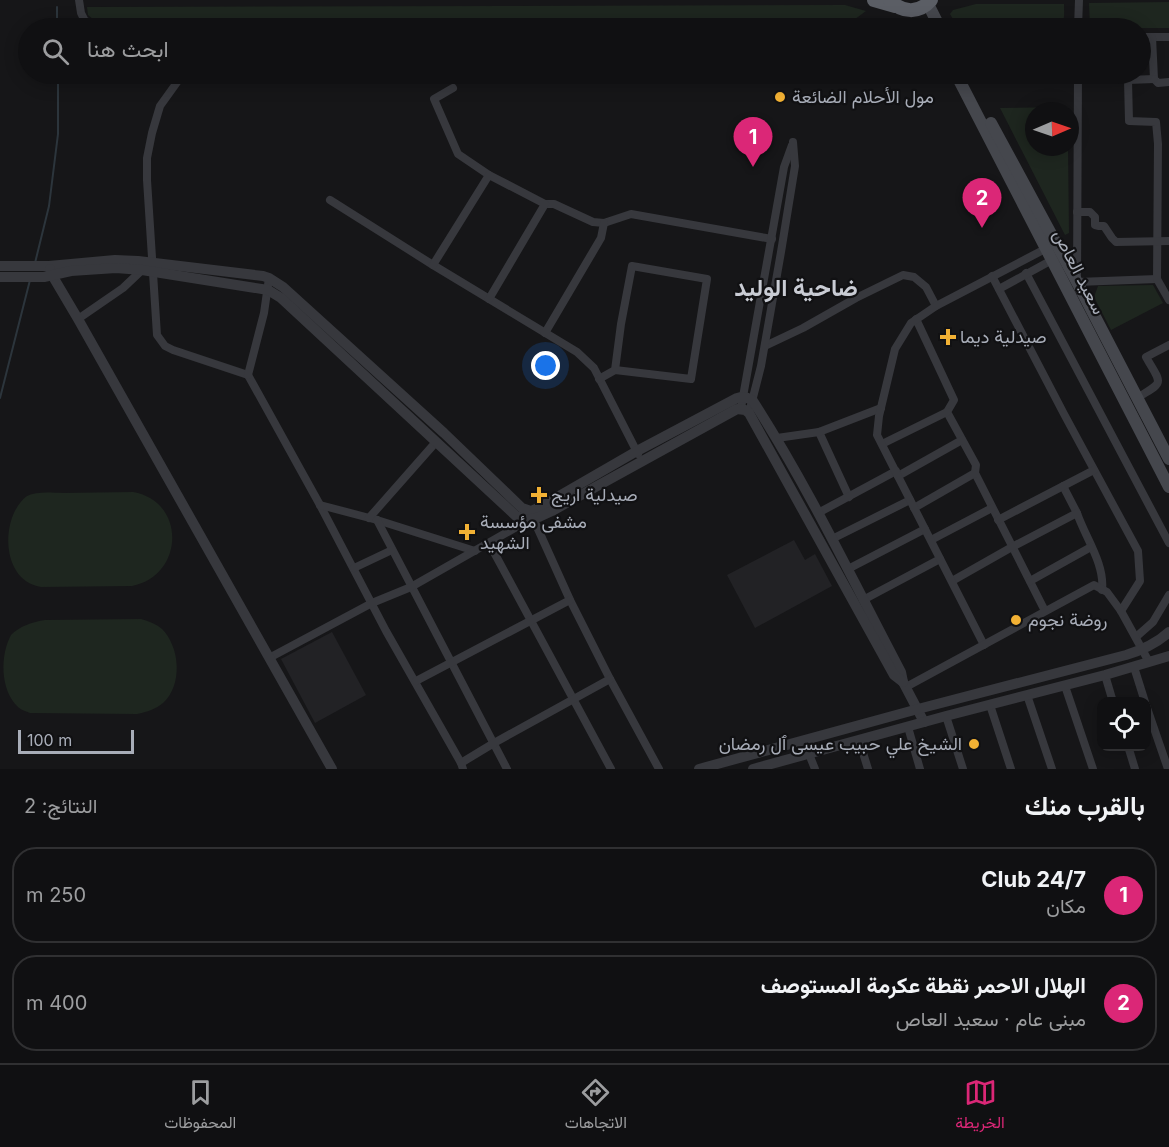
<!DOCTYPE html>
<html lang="ar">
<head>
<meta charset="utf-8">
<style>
  :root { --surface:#101012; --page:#19191b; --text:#f1f3f6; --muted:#9c9d9f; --line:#303032; --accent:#db2777 }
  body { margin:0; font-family:Inter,Vazirmatn,sans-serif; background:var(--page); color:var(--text); direction:rtl }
  .controls { position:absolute; right:18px; bottom:18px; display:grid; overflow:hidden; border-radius:12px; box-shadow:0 3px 15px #0003 }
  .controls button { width:54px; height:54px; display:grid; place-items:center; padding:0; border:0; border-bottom:2px solid var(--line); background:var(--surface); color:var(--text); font:30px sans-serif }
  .compass { position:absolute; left:1025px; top:102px; width:54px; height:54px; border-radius:50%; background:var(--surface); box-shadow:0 3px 15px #0003; rotate:88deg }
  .scale { position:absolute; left:18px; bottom:15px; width:116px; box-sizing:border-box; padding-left:6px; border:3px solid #a8adb8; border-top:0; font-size:16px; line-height:21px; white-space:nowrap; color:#a8adb8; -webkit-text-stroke:4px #111113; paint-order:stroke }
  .you { position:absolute; left:546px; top:366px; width:21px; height:21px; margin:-15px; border:4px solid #fff; border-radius:50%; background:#1a73e8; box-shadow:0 0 0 9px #1a73e833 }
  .badge { display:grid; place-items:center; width:39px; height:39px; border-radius:50%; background:var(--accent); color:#fff; font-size:20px; font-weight:700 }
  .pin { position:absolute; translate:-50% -50px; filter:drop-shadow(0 2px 3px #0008) }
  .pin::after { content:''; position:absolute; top:32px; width:21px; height:18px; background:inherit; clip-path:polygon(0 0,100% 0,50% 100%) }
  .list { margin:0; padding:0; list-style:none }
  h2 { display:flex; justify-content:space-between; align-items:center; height:78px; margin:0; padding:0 24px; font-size:26px }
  h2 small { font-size:20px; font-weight:400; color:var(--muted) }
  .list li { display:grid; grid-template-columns:39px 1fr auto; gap:18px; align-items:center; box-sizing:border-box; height:96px; margin:0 12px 12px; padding:0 12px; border:2px solid var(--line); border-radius:24px }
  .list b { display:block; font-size:22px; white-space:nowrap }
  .list p { margin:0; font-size:20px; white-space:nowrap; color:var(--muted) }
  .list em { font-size:20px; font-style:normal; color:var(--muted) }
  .icon { flex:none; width:33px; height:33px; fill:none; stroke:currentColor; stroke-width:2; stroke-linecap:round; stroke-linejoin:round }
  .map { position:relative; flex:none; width:1169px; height:769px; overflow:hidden; direction:ltr }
  .search { position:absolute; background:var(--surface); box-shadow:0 3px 15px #0003; left:18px; right:18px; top:18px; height:66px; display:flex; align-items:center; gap:15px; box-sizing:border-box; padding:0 21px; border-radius:33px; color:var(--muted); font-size:22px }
  .sheet { height:294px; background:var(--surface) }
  nav { display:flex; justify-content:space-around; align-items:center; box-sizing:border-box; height:84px; border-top:2px solid var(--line); background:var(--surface); font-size:16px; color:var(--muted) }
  nav a { display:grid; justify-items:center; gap:3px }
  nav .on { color:var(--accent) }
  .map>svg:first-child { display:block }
</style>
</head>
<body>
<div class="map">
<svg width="1169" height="769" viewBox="0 0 1169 769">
  <rect width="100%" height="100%" fill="#161618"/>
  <!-- built -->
  <g fill="#222225">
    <polygon points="794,540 805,560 815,554 832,586 755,628 727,575"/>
    <polygon points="332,632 366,695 315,723 281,659"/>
  </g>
  <!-- green -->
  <g fill="#1e261f">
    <polygon points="1169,2 1169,28 1090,28 1089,3"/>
    <path d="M976,4H1064C1064,15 1066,23 1056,28H958L950,14L953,10Z"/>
    <polygon points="845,5 866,11 843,28 156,28 129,22 94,20 88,15 87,7"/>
    <polygon points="1068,107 1068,111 1034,111 1034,147 1068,147 1069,233 1065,235 1000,108"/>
    <polygon points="1153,285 1163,303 1111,330 1094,297 1098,286"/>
    <path d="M133,492C186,501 185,575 132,586L41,587C0,581 0,516 27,496C37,491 52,493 63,493C86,493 110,492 133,492Z"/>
    <path d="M141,619C149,621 156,624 162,629C180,647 183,685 163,703C156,709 147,712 137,714L30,713C26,711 21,710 18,707C0,690 0,655 11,635C20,626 32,622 45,620Z"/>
  </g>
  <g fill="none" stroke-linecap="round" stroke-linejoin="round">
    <!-- stream -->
    <g stroke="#2c353c" stroke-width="2">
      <polyline points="57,7 57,28"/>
      <polyline points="35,263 49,206 58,134 58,74"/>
      <polyline points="0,398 30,280"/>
    </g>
    <!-- minor -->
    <g stroke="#37383d" stroke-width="8">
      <path d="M79,0L81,13L85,21C102,28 118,23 135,28"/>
      <polyline points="1078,28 1079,0"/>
      <polyline points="1140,37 1169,37"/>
      <polyline points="1152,37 1154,79 1158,83 1169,82"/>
      <polyline points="183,74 160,106 152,133 147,158 147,180 157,335 165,346 173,350 248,375 320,505 386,631 461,763 463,769"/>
      <polyline points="1078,74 1077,282 1157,279"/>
      <polyline points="1078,79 1127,78 1128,80 1129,121 1156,122 1158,144 1157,279 1169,300"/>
      <polyline points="1128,80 1154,79"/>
      <polyline points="453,88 434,99 458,154 489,175"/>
      <polyline points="330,200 433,265 577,352 594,368 638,454"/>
      <polyline points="545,204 554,204 593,222 604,223 631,214 772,239"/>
      <polyline points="1077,212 1090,212 1095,217 1095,225 1099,226 1104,226 1112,238 1116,242 1169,241"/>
      <polyline points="433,265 489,175 545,204 489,299"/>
      <polyline points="1026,273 1169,543"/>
      <polyline points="992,276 1064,414 1138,551 1140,581 1121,611"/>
      <polyline points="999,289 1052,260"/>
      <polyline points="78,319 123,288 142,270"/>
      <polyline points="916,319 954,400 947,412 976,465 975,473 1045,611"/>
      <polyline points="545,333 601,238 604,223"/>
      <polyline points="765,346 803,328 856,298 903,275 914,277 926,287 936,306"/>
      <polyline points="248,375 264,313 269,278"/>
      <polyline points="599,379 615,370 691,379 707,279 632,266 621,324 615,370"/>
      <path d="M1137,398C1166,381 1161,384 1146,357L1169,345"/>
      <polyline points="741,408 784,167 792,145"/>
      <polyline points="749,413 761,366 781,252 795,166 793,142"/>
      <polyline points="819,432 849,497"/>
      <polyline points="777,438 819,432 881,408"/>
      <polyline points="882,444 947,412"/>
      <polyline points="898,476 962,440"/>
      <polyline points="1063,486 1077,513"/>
      <polyline points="320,505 377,520 475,551"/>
      <polyline points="914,508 975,473"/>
      <polyline points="818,513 896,471"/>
      <polyline points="369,518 436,442"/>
      <polyline points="533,518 570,600 610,679 659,769"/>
      <polyline points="377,520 507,769"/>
      <polyline points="998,520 1094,470"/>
      <polyline points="832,539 910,500"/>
      <polyline points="931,540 992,508"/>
      <polyline points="489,543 611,769"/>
      <polyline points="354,568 392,550"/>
      <polyline points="848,569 925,529"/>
      <path d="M952,581L1012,547L1077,513C1085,537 1105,564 1102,590"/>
      <polyline points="1030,581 1091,547"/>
      <polyline points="863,600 940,559"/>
      <polyline points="1136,637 1153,622 1169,595"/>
      <polyline points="984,645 877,435 879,416 895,349 911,323 936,306 1047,248"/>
      <polyline points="269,658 372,603 411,587 520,525 526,520 528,516"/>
      <polyline points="1134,667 1145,702"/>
      <polyline points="1105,675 1113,702"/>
      <polyline points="416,681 570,600"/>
      <polyline points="1065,686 1093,769"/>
      <polyline points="906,687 1094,585 1107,592 1121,611 1149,662"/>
      <polyline points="1027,695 1052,769"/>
      <polyline points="990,705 1011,769"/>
      <polyline points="1146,705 1168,769"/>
      <polyline points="946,716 963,769"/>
      <polyline points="908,727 920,769"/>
      <polyline points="859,740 868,769"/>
      <polyline points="1128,746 1135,769"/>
      <polyline points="809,754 815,769"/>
      <polyline points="461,763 494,743 610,679"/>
    </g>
    <!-- tertiary -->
    <g stroke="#37383d" stroke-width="10">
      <path d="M0,266H49L115,260L138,261L263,276L269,278L283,287L444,433L522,508L531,511L540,507L637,451L737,398C744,396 747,397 753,401C809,488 853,581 901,672L903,682L924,722"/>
      <polyline points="50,269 52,275 78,319 332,769"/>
      <polyline points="0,277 44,277 71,271 116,268 142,270 268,290 281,298 516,516 526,520 539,517 552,511 737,409 745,410 749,413 894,675 903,682"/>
      <path d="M699,769L918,709L1126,655C1142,650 1156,644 1169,632"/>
      <polyline points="753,769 946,716 1105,675 1169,656"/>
    </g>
    <!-- secondary -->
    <g stroke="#45474d" stroke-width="12">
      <polyline points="928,4 940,28"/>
      <polyline points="956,74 1169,487"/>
      <polyline points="991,123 1077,282 1169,459"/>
    </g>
    <!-- trunk -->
    <g stroke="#5b5e65" stroke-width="14">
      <polyline points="874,0 895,6"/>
      <path d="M890,0C902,13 919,14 931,0"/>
    </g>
  </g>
  <!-- markers -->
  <g fill="#f2b134" stroke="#111113" stroke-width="2">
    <circle cx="780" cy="97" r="6"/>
    <path d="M945 328h6v6h6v6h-6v6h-6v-6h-6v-6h6z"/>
    <path d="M536 486h6v6h6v6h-6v6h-6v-6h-6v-6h6z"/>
    <path d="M464 523h6v6h6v6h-6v6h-6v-6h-6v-6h6z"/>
    <circle cx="1016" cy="620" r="6"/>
    <circle cx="974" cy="744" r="6"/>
  </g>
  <g text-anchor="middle" stroke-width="4.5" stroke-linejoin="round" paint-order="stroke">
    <!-- poi labels -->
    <g font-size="18" fill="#a8adb8" stroke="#111113" text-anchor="start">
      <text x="792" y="103">مول الأحلام الضائعة</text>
      <text x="960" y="343">صيدلية ديما</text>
      <text x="551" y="501">صيدلية اريج</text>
      <text x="480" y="528">مشفى مؤسسة<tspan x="480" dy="21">الشهيد</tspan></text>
      <text x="1028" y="626">روضة نجوم</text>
      <text x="962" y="750" text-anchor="end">الشيخ علي حبيب عيسى ٱل رمضان</text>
    </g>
    <!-- street labels -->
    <g font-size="18" fill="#a8adb8" stroke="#111113">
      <text transform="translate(1079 272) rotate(63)" y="6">سعيد العاص</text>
    </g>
    <!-- district labels -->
    <g font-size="24" font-weight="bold" fill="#c9ccd4" stroke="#111113">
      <text x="796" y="296">ضاحية الوليد</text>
    </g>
  </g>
</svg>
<div class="controls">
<button><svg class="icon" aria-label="locate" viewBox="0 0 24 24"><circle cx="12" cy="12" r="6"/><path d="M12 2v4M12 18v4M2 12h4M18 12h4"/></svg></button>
</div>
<svg class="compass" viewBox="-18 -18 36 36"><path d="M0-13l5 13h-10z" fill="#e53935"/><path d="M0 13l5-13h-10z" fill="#9c9d9f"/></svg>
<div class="scale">100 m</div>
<div class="you"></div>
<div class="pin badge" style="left:753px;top:167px">1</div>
<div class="pin badge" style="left:982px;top:228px">2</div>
<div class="search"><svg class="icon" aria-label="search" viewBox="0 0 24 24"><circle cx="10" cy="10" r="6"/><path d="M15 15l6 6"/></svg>ابحث هنا</div>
</div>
<section class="sheet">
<h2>بالقرب منك<small>النتائج: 2</small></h2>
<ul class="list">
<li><span class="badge">1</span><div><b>Club 24/7</b><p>مكان</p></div><em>250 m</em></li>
<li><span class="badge">2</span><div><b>الهلال الاحمر نقطة عكرمة المستوصف</b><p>مبنى عام · سعيد العاص</p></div><em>400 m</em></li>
</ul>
</section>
<nav>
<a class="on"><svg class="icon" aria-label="map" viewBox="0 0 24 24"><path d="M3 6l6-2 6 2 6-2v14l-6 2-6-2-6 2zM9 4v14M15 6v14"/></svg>الخريطة</a>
<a><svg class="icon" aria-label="directions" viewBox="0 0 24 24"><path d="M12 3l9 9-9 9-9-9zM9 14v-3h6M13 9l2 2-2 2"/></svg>الاتجاهات</a>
<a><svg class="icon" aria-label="saved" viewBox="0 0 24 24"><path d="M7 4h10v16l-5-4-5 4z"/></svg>المحفوظات</a>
</nav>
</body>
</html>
